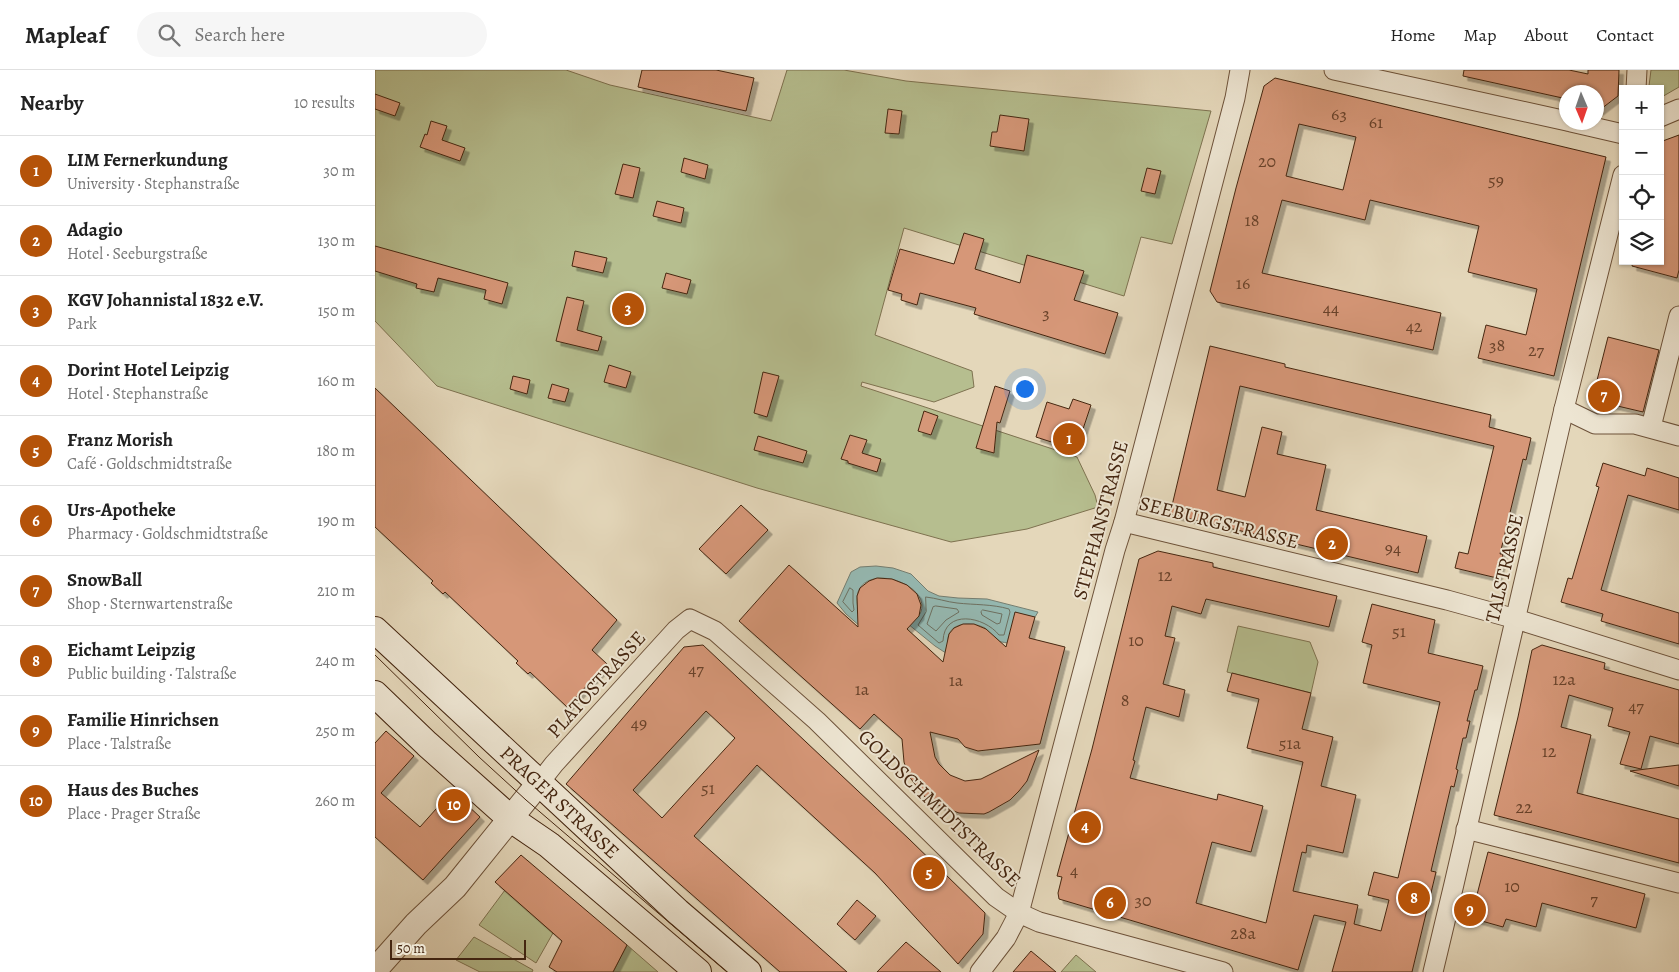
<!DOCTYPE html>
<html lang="en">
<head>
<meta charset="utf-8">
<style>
  :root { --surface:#fff; --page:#f6f6f6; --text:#222; --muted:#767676; --line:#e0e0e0; --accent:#b45309 }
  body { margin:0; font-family:Alegreya,serif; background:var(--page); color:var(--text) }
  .controls { position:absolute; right:15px; top:15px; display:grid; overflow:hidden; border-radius:0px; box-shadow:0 1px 4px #0004 }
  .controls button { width:45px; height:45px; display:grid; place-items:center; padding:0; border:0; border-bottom:1px solid var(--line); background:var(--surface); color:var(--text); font:25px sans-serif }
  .compass { position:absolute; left:1184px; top:15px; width:45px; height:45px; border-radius:50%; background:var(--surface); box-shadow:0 1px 4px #0004; rotate:178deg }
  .scale { position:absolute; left:15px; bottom:12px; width:136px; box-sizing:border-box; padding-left:5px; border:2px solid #452610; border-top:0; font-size:14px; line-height:18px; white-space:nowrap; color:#452610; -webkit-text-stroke:4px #ede5d2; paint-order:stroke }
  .you { position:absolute; left:649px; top:318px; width:18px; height:18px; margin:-12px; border:4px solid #fff; border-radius:50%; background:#1a73e8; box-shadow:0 0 0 8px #1a73e833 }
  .badge { display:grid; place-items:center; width:32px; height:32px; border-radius:50%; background:var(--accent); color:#fff; font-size:16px; font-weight:700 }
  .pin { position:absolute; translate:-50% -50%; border:2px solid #fff; box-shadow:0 1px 5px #0006 }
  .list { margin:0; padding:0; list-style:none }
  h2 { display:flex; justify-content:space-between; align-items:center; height:65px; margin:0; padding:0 20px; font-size:21px }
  h2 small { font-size:16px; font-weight:400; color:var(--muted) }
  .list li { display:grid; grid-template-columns:32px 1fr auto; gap:15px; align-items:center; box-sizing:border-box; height:70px; padding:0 20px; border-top:1px solid var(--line) }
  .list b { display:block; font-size:19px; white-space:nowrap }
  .list p { margin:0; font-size:16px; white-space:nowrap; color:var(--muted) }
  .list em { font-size:16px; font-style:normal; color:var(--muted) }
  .icon { flex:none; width:28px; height:28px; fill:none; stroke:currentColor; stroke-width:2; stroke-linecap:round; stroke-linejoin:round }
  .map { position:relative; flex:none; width:1304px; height:902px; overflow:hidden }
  header { display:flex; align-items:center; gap:30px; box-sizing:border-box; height:70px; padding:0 25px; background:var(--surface); border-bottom:1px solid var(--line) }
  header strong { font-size:24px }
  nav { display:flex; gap:28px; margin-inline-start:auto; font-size:18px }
  .search { width:350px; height:45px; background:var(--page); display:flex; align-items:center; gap:12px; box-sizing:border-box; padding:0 18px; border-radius:28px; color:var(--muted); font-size:19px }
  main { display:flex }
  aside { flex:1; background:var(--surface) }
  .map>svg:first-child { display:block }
</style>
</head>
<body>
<header>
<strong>Mapleaf</strong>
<div class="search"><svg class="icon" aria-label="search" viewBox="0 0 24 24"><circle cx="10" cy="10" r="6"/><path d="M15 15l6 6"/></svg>Search here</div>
<nav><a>Home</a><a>Map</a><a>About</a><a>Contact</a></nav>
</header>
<main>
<aside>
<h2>Nearby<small>10 results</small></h2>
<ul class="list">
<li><span class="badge">1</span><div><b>LIM Fernerkundung</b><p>University · Stephanstraße</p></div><em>30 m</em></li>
<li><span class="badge">2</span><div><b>Adagio</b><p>Hotel · Seeburgstraße</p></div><em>130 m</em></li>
<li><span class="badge">3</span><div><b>KGV Johannistal 1832 e.V.</b><p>Park</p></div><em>150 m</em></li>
<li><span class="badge">4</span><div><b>Dorint Hotel Leipzig</b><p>Hotel · Stephanstraße</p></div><em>160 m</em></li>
<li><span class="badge">5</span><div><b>Franz Morish</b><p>Café · Goldschmidtstraße</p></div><em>180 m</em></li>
<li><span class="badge">6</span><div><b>Urs-Apotheke</b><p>Pharmacy · Goldschmidtstraße</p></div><em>190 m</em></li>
<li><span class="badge">7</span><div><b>SnowBall</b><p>Shop · Sternwartenstraße</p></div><em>210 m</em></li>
<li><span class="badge">8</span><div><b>Eichamt Leipzig</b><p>Public building · Talstraße</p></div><em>240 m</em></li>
<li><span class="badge">9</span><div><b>Familie Hinrichsen</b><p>Place · Talstraße</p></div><em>250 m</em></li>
<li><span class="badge">10</span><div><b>Haus des Buches</b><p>Place · Prager Straße</p></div><em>260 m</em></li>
</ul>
</aside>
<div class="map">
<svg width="1304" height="902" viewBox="0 0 1304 902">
  <defs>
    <filter id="shadow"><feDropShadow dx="4.5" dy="4.5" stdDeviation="0" flood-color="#0004"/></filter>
  </defs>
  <rect width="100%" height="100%" fill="#e4d7ba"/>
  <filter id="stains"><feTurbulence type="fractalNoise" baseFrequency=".004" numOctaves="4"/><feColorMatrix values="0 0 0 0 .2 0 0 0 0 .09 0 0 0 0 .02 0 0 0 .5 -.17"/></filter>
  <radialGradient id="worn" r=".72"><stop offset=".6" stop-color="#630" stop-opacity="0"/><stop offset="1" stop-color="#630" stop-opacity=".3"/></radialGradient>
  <!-- green -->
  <g fill="#b6be8f" stroke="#7e7250">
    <polygon points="0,0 191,0 235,15 396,51 412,0 469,0 531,11 836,41 797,174 766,167 749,226 529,158 500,265 597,301 599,317 559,332 487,312 486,316 702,387 720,425 723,437 652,459 576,472 382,418 62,316 0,251"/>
    <polygon points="1276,0 1304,0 1304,17 1285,28 1285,19 1276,19 1274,16"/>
    <polygon points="863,556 935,572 943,592 936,623 852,602"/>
    <polygon points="130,820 178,863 161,893 104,855"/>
    <polygon points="99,867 158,900 157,902 105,902 81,890"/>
    <polygon points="252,875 283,902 238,902"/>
    <polygon points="701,885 721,902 686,902"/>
  </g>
  <!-- water -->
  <path fill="#95b9b2" stroke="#757e71" d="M501,496L518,498L536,504L553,521L564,526L583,528L612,529L663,542L660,547L632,573C629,572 623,572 620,570C617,567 614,561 610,558C599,552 575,551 573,568C572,574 576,581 577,587L560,576L533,554C537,551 542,548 545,544C559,516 494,492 483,522C480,532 485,547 486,557L471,544L462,533L476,502L485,497Z"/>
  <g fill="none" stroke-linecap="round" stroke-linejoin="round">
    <!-- shore -->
    <g stroke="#6d7061" stroke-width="1">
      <polygon points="475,518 478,520 478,533 479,540 477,542 468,532"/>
      <path d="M551,527C561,528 572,532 582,533C600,535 617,534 634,539L635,542L629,565H624C609,546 569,539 568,571L564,573L543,555L551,542Z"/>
      <polygon points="561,536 582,539 584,542 571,550 561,561 552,554 558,537"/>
      <polygon points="608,540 627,544 625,553 622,554 607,545 606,542"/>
    </g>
  </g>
  <!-- building -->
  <g fill="#d69778" stroke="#452610" fill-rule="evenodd" filter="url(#shadow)">
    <polygon points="267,0 341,0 379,8 371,41 263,17"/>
    <polygon points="1089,0 1194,0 1213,4 1213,0 1244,0 1243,26 1222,42 1222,22 1192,22 1192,29 1088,6"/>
    <path d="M900,8L1231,87L1179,306L1103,288L1111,255L1151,265L1162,219L1093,202L1104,156L995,130L990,150L907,130L887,203L1066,243L1058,280L842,232L835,221L861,118L889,16ZM924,54L981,67L968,120L911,106Z"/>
    <polygon points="0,24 25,33 20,46 0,39"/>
    <polygon points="513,39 527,41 524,64 510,63"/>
    <polygon points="625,45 654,49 649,81 615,76 617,62 622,62"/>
    <polygon points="56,51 72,56 67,70 90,78 85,91 45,77 50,64 52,65"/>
    <polygon points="1304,65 1304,200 1302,208 1257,196 1258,191 1285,191 1285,72"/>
    <polygon points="309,88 333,95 330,109 306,102"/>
    <polygon points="248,94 265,98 258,128 240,124"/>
    <polygon points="772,98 786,101 780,124 766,121"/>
    <polygon points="282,131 309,138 306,153 278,146"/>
    <polygon points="589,163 609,169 600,199 645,213 652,185 709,201 699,230 743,243 730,284 599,244 601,238 545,223 542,235 526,230 527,224 513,220 525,179 579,194"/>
    <polygon points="0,176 133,213 127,234 109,229 111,220 63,208 59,222 41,218 42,214 0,201"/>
    <polygon points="200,181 232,188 228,203 197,196"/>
    <polygon points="291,203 316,210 312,224 287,218"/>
    <polygon points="192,227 209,231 202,260 227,267 223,281 181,271"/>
    <polygon points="1233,267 1284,280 1268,342 1217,330"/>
    <polygon points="835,276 910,294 910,297 1116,345 1114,357 1156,368 1151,390 1148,389 1125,484 1128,484 1122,508 1080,498 1084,482 1093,484 1119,376 865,316 842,420 870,427 887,357 907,362 902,384 951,395 941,440 1052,466 1043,503 795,444"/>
    <polygon points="234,295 256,302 251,318 229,312"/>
    <polygon points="388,302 404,306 392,347 379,343"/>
    <polygon points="138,306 155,310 152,324 135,319"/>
    <polygon points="177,314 194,319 190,332 173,328"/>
    <polygon points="620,316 635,321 625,353 622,352 619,383 601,378"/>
    <polygon points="0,318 242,550 217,580 232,594 192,637 155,602 153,604 141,593 143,591 70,522 68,524 56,513 58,511 0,457"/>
    <polygon points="698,329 716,335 701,380 661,367 672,332 694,339"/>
    <polygon points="549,341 563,346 556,365 543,361"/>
    <polygon points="475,365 492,370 487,383 506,389 502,402 473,393 473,391 466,389"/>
    <polygon points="383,366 432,381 428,393 379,380"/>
    <polygon points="1228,393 1270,406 1272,398 1304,408 1304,440 1253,425 1226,520 1304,543 1304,574 1226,551 1228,544 1186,532 1193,508 1197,509 1224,417 1221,416"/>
    <polygon points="366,435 393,460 351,504 324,479"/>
    <polygon points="783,481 838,493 838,497 962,526 954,557 831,529 826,544 797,536 790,566 800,568 788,614 810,620 804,647 771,637 758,690 760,691 755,708 842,730 843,724 888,736 876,782 837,772 821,833 891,853 928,692 872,678 884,629 852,621 857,603 936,623 927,659 958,667 946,716 981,725 968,783 932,775 931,783 927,782 918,821 983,835 979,854 1006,861 1014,830 993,825 999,802 1023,808 1065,632 988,613 997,575 987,572 997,534 1060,550 1053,583 1108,596 1102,620 1100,620 1092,651 1095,651 1091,668 1088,668 1081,699 1083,700 1079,717 1076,716 1056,801 1061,802 1037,902 957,902 971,852 939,845 923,900 684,829 683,823 687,807 682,806 717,679 764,489"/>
    <polygon points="414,495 483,557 482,526 485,518 494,511 502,508 517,509 532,515 542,524 546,535 544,546 532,559 568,592 574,564 579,558 588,554 599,554 611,559 631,577 640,542 660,547 654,568 690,577 665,674 603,681 590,677 583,669 555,662 560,687 564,694 575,705 590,711 606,709 664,680 652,711 644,721 635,730 614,742 609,744 584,743 560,734 549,726 533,705 529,692 527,669 499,644 485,659 364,551"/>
    <path d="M328,575L534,769L610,843L608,864L583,894L500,803L382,695L319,766L472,902H405L191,714L309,577ZM331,641L360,668L287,748L258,720Z"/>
    <polygon points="1167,575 1230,593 1229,599 1304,620 1304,674 1275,666 1266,699 1245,694 1255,662 1233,656 1238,638 1194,625 1186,657 1216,665 1202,723 1304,749 1304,793 1119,745 1143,647 1157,580"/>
    <polygon points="11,661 39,686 6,723 45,757 77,721 105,747 48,810 0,767 0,673"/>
    <polygon points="1304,695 1304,716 1255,701"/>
    <polygon points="1113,782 1270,824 1261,858 1167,833 1161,857 1131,849 1128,857 1096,848"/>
    <polygon points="146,785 252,875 238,902 182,902 174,897 187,871 120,812"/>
    <polygon points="482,830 501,846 480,870 462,854"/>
    <polygon points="531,872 566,902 502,902"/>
    <polygon points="656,881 681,902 638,902"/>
  </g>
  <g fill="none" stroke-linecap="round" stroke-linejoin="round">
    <defs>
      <g id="minor">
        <polyline points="959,0 1192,51"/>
        <polyline points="1261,19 1262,0"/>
        <polyline points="1285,47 1304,39"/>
        <polyline points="1196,52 1248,64"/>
        <polyline points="1189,339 1220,354 1260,354 1304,366"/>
        <polyline points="1276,357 1304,246"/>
        <polyline points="749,452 1072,530 1141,549 1304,600"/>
        <polyline points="164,713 179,694 301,560 315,549 340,561 442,651 621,827 644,843 664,852 848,902"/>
        <polyline points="1091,759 1304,813"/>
        <polyline points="605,902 631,868 644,843 740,480 749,452 860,28 865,0"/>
        <polyline points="1058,902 1079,814 1189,339 1248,105"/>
      </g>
      <polyline id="tertiary" points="0,900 41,854 80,817 164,713"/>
      <g id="secondary">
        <polyline points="0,560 303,842 373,902"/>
        <polyline points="0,624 52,674 136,749 174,775 323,902"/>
      </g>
    </defs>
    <!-- minor casing -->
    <use href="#minor" stroke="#6d523a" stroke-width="21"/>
    <!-- tertiary casing -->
    <use href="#tertiary" stroke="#6d523a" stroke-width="26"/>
    <!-- secondary casing -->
    <use href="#secondary" stroke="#452610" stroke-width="28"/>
    <!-- minor -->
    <use href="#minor" stroke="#ede5d2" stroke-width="19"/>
    <!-- tertiary -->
    <use href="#tertiary" stroke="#ede5d2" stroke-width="24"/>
    <!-- secondary -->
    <use href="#secondary" stroke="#ede5d2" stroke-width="26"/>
    <!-- tram -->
    <polyline stroke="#452610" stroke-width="1" points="0,585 104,687 151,730 352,902"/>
  </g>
  <g text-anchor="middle" stroke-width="4" stroke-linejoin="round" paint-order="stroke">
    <!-- number labels -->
    <g font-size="18" fill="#69422a">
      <text x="964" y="50">63</text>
      <text x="1001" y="58">61</text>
      <text x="892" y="97">20</text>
      <text x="1121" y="116">59</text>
      <text x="877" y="156">18</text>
      <text x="868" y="219">16</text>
      <text x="956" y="244">44</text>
      <text x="671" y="249">3</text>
      <text x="1039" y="262">42</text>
      <text x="1122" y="281">38</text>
      <text x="1161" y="286">27</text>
      <text x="1018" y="484">94</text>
      <text x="790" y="511">12</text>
      <text x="1024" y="567">51</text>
      <text x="761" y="576">10</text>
      <text x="321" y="605">47</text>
      <text x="1189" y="615">12a</text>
      <text x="581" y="616">1a</text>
      <text x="487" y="625">1a</text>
      <text x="750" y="636">8</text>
      <text x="1261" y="642">47</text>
      <text x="264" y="659">49</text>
      <text x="915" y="679">51a</text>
      <text x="1174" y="687">12</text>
      <text x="333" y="724">51</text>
      <text x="1149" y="743">22</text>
      <text x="699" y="806">4</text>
      <text x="1137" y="822">10</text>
      <text x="1219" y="835">7</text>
      <text x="768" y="836">30</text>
      <text x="868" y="869">28a</text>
    </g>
    <!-- street labels -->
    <g font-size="20" fill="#452610" stroke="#ede5d2">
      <text transform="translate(725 450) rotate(-75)" y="7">STEPHANSTRASSE</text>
      <text transform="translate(844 452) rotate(14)" y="7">SEEBURGSTRASSE</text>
      <text transform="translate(1129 498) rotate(-77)" y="7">TALSTRASSE</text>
      <text transform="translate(221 614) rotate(-48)" y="7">PLATOSTRASSE</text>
      <text transform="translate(185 732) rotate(43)" y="7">PRAGER STRASSE</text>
      <text transform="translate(565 738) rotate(44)" y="7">GOLDSCHMIDTSTRASSE</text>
    </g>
  </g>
  <rect width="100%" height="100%" filter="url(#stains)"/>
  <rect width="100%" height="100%" fill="url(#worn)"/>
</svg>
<div class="controls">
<button>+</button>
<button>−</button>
<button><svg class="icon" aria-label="locate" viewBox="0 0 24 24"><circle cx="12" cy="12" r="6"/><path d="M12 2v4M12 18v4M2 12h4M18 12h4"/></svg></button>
<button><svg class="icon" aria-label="layers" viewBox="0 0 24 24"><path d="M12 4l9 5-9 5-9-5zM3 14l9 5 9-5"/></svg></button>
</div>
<svg class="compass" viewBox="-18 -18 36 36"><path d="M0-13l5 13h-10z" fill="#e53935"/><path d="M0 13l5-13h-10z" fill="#767676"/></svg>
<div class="scale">50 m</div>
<div class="you"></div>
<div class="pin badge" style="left:694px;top:369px">1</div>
<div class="pin badge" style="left:957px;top:474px">2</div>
<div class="pin badge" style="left:253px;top:239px">3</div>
<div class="pin badge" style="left:710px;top:757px">4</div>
<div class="pin badge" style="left:554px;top:803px">5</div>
<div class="pin badge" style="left:735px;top:833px">6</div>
<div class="pin badge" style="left:1229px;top:326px">7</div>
<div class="pin badge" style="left:1039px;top:828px">8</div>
<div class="pin badge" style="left:1095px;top:840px">9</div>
<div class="pin badge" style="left:79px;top:735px">10</div>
</div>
</main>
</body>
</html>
